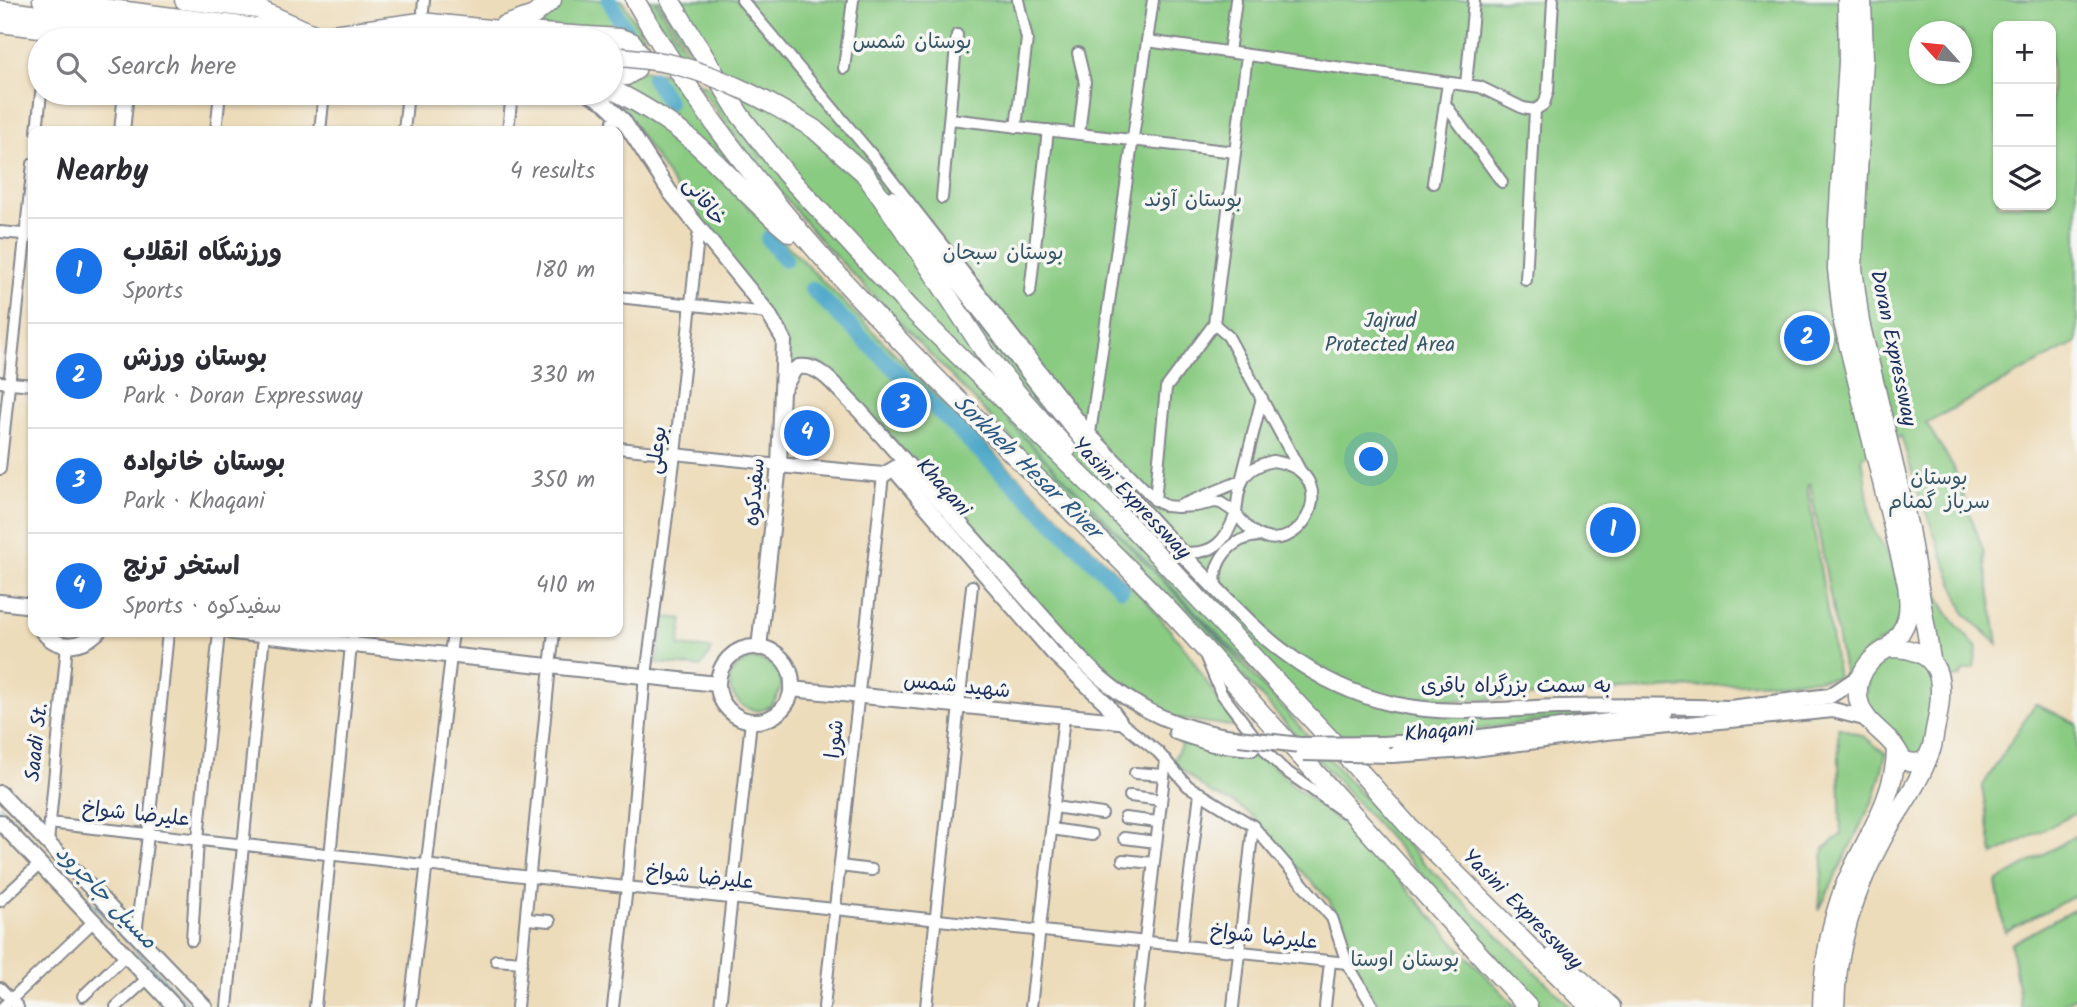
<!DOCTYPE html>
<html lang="en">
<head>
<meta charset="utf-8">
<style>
  :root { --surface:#fff; --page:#f7f7f7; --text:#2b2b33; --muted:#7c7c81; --line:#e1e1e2; --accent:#1a73e8 }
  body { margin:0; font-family:Kalam,"Playpen Sans Arabic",sans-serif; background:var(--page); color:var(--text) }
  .controls { position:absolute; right:21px; top:21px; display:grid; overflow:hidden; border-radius:14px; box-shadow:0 2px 5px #0004 }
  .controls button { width:63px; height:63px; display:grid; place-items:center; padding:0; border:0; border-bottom:2px solid var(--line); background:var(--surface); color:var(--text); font:35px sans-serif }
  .compass { position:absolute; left:1909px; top:21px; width:63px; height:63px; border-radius:50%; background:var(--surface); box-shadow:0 2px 5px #0004; rotate:297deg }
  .you { position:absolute; left:1372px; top:460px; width:24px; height:24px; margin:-18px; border:5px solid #fff; border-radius:50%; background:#1a73e8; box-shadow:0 0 0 10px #1a73e833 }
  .badge { display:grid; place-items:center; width:46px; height:46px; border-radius:50%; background:var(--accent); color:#fff; font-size:23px; font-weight:700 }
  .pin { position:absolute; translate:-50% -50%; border:4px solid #fff; box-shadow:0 2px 7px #0006 }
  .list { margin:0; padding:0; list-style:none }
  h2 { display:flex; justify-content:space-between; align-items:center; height:91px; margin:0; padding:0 28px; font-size:30px }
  h2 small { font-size:23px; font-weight:400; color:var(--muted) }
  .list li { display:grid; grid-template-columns:46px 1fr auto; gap:21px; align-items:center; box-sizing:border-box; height:105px; padding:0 28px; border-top:2px solid var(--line) }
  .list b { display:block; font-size:26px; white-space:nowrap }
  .list p { margin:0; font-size:23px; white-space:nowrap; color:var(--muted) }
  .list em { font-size:23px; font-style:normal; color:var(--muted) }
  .icon { flex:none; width:38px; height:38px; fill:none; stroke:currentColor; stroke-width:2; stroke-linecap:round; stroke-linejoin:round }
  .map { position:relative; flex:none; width:2077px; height:1007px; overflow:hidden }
  .search { position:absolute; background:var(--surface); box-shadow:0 2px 5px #0004; left:28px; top:28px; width:595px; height:77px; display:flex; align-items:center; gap:18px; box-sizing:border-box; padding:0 24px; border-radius:38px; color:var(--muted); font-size:26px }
  .panel { position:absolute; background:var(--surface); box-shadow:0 2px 5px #0004; left:28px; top:126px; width:595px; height:511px; border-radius:14px }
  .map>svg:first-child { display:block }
</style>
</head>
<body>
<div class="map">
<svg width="2077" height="1007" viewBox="0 0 2077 1007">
  <rect width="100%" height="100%" fill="#f6f6f2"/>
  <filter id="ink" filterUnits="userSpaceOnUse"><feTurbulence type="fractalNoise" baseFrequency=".0143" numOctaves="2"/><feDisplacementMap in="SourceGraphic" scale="14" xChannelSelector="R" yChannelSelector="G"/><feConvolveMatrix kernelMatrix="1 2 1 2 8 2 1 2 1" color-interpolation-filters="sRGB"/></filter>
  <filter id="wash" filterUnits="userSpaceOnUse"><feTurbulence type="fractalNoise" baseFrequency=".00686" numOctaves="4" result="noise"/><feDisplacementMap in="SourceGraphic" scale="28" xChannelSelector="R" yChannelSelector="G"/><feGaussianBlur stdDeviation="1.57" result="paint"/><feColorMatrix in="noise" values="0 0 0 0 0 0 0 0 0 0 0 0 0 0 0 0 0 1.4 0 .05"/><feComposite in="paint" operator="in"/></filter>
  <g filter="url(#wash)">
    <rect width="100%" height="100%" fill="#eddcba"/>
    <!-- green -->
    <g fill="#8acb82" stroke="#527d70" stroke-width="2" fill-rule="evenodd">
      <polygon points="557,0 622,0 654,53 525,23"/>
      <polygon points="644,0 654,0 693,62 680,58"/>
      <path d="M657,0H2077V342L1926,423L1953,466L1983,550L1998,644L1965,614L1920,497L1901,436L1862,457L1872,527L1897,570L1903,610L1890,637L1868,649L1845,678L1810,484L1807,486L1838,678L1478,700H1407L1391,708L1666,709L1564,718L1467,731L1341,735L1325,743L1008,421L1230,650L1423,862L1571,1007H1542L1210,640L1031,459L822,242L744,149L696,82L709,87L762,159ZM1998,26H2051V205H1998ZM1920,32H1962V74H1920Z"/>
      <polygon points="642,70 668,74 730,164 767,209 611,84"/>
      <path d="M598,93H606L677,135L1011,470L1149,604L1189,654L1218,700L1238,727L1173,718L1131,697L1083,655L841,380C821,362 816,357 789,367L788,344L675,187L621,106Z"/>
      <path d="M1919,533H1921C1928,554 1931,578 1940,599C1948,618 1963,632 1977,648L1974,668L1963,671L1960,677L1952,678L1947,675L1934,642Z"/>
      <polygon points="664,617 683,619 679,646 712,649 701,667 657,663"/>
      <polygon points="1903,655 1922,662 1936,683 1926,745 1914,760 1872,715 1864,702 1869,672 1890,656"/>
      <path d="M754,659C773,660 788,678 777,697C753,739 698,671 754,659Z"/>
      <polygon points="2035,704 2077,724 2077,813 1993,855 1982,787"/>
      <polygon points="1838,727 1863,736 1886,754 1875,796 1819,910 1824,848 1841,835"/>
      <polygon points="1182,743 1213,751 1265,758 1296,788 1351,831 1377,855 1461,950 1516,1007 1380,1007 1357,973 1340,923 1329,900 1276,845 1254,817 1235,804 1210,793 1173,762"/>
      <polygon points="2077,835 2077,895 2005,932 1996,882"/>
      <polygon points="2077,908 2077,995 2058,1007 2021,1007 2011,944"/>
    </g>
    <!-- water -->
    <polygon fill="#4aa6c8" stroke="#326a93" stroke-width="2" points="794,419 820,420 821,450 793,446"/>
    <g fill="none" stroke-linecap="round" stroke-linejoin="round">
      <!-- stream -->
      <polyline stroke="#4aa6c8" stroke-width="2.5" points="0,807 190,1007"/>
      <!-- river -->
      <g stroke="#4aa6c8" stroke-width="16">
        <polyline points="609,0 625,29"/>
        <polyline points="653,78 668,102"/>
        <polyline points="768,239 785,259"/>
        <polyline points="812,289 1122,589"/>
      </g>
    </g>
  </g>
  <g filter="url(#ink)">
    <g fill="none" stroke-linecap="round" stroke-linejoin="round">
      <defs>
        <g id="minor">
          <polyline points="742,0 877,161 1090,433 1155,500 1166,506 1177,507"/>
          <polyline points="423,11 424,0"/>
          <polyline points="1147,41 1480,87 1523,108 1535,110 1544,104 1548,91 1553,0"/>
          <polyline points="1229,52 1236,0"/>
          <polyline points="1078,53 1085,82 1079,134"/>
          <polyline points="844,68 853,0"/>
          <polyline points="1466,85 1474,0"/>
          <polyline points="1445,104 1502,182"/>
          <polyline points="950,119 1235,152"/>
          <polyline points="1016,127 1027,39 1018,0"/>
          <polyline points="37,131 41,93"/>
          <polyline points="216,131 220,93"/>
          <polyline points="320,131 324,93"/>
          <polyline points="404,131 408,93"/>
          <polyline points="508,131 512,93"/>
          <polyline points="612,131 613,121"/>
          <polyline points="1433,183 1448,83"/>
          <polyline points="942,198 957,35"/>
          <polyline points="0,232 33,235"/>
          <polyline points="1526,280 1535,110"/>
          <polyline points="1030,292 1048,130"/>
          <polyline points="618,297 768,313"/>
          <polyline points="1214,324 1228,336 1301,472"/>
          <polyline points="0,382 33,385"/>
          <polyline points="1090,433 1153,0"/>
          <polyline points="618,448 779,465"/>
          <path d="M1273,461C1358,473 1286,589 1236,513C1239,484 1241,468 1273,461Z"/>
          <polyline points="0,469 33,164"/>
          <polyline points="1155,500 1166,388 1214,324 1247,55"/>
          <path d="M1181,552C1213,556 1226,542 1236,513L1221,503L1215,502L1196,506L1177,507L1241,481L1262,398"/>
          <path d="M1216,587C1212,560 1232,537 1260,536"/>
          <polyline points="353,636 353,632"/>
          <polyline points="451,647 453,632"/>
          <polyline points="1206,657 1221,693 1269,755 1283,769 1344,812"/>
          <polyline points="551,658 554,632"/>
          <polyline points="647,668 675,454 698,237"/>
          <polyline points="1119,721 1158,752 1188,786 1253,826 1332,918 1347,963 1373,1007"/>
          <polyline points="1135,773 1164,775"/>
          <polyline points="1130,796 1161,800"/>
          <polyline points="1054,807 1102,814"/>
          <polyline points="1125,818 1158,822"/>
          <polyline points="49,823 531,877 1347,963"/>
          <polyline points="1052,829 1092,835"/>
          <polyline points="1124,838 1156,842"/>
          <polyline points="48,843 67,645"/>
          <polyline points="1123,860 1153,863"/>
          <polyline points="840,866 872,870"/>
          <polyline points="0,901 40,864"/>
          <polyline points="527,919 550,921"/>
          <polyline points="136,934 148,835 168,632"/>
          <polyline points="192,940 198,839 219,632"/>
          <polyline points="1181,946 1200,793"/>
          <polyline points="496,960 522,962"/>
          <polyline points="0,988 18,1007"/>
          <polyline points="83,996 126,955"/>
          <polyline points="3,1007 94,921"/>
          <polyline points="116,1007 148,978"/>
          <polyline points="227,1007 264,635"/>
          <polyline points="315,1007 351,645"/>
          <polyline points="410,1007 451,656"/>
          <polyline points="517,1007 550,666"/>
          <polyline points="613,1007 627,887 645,675"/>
          <polyline points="720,1007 751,721"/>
          <polyline points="824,1007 883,475"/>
          <polyline points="926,1007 972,586"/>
          <polyline points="1031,1007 1064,717"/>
          <polyline points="1137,1007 1166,760"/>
          <polyline points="1233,1007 1253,826"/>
          <polyline points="1325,1007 1330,962"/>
        </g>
        <g id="secondary">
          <polyline points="588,93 605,103 623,120 670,192 768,313 784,340 779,465 759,648"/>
          <polyline points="122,131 126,93"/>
          <path d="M891,198C992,322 1083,453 1195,567C1225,597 1253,630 1288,655C1319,678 1355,695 1393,704C1447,716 1504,709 1558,707C1615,706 1671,706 1728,708"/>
          <path d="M782,391L794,370L799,367C823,363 842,396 859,410L1075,653C1123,704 1169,728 1239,738"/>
          <polyline points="779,465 883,475 897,467"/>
          <polyline points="897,467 899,475 1053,653 1106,703 1119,721"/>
          <polyline points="0,602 33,606"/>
          <path d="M43,632C58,651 82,647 98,632"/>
          <polyline points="232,632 717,684"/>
          <circle cx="755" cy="684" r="37"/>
          <polyline points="791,689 1119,721"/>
          <polyline points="1721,709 1830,696 1860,676"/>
          <polyline points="1176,732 1213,744 1252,748"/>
          <polyline points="1382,744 1464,739 1665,714"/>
          <polyline points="1392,755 1466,750 1606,732 1833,710 1868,719"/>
          <polyline points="0,793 205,1007"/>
          <polyline points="0,822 175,1007"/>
        </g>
        <g id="trunk">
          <polyline points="42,0 296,33"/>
          <polyline points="184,0 258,9 318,36 421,22 509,31 620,38 632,42 641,56 636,70 626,76 611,75"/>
          <path d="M635,0C762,227 960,398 1141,581C1187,627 1229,677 1273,726C1359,819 1442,915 1528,1007"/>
          <polyline points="670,0 740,115 786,174 911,309 1110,504 1348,758 1411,829 1590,1007"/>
          <path d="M1847,0L1848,61L1838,221L1837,269L1843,323L1907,584C1911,614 1909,626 1888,648"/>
          <polyline points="1862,0 1864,58 1853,268 1860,322 1909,529 1931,659"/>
          <polyline points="0,10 228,40"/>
          <polyline points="0,23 80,33"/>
          <polyline points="503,26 534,15 552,0"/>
          <polyline points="363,38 419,40"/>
          <path d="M611,89C641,104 671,122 696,144C729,173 756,206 790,233"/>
          <polyline points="814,129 864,173 918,250 984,351 1018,394 1067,449"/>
          <path d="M1888,648C1946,647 1945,684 1935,730C1933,740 1933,753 1924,760C1917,765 1910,763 1903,760C1899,754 1896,747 1891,742C1883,733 1874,727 1867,718C1847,691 1862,662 1888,648Z"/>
          <polyline points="1554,956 1611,1007"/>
          <path d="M1822,1007C1823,965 1830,924 1845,885C1864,841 1896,798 1896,749"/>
          <path d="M1835,1007C1836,944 1856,886 1886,832C1902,805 1920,782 1930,752"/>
        </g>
      </defs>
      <!-- minor casing -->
      <use href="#minor" stroke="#84868c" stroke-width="14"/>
      <!-- secondary casing -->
      <use href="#secondary" stroke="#84868c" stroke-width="18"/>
      <!-- trunk casing -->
      <use href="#trunk" stroke="#84868c" stroke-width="21"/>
      <!-- minor -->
      <use href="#minor" stroke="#fff" stroke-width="10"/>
      <!-- secondary -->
      <use href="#secondary" stroke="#fff" stroke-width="14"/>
      <!-- trunk -->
      <use href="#trunk" stroke="#fff" stroke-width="18"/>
      <defs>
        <g id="secondary-bridge">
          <polyline points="1239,738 1300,745 1382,744"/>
          <polyline points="1303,753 1392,755"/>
        </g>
        <path id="trunk-bridge" d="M621,57C639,59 658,60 676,65C726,78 770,102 814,129"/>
      </defs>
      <!-- secondary-bridge casing -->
      <use href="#secondary-bridge" stroke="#84868c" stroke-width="18" stroke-linecap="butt"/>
      <!-- trunk-bridge casing -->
      <use href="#trunk-bridge" stroke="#84868c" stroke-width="21" stroke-linecap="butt"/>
      <!-- secondary-bridge -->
      <use href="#secondary-bridge" stroke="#fff" stroke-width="14"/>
      <!-- trunk-bridge -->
      <use href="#trunk-bridge" stroke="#fff" stroke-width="18"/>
    </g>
  </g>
  <g text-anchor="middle" stroke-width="7" stroke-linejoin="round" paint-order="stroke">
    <!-- park labels -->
    <g font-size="21" fill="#375667" stroke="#f6f6f2">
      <text x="912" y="48">بوستان شمس</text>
      <text x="1193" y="206">بوستان آوند</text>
      <text x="1003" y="259">بوستان سبحان</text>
      <text x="1390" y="327">Jajrud<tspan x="1390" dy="24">Protected Area</tspan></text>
      <text x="1939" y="484">بوستان<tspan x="1939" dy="24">سرباز گمنام</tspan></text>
      <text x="1405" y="966">بوستان اوستا</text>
    </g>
    <!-- street labels -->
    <g font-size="21" fill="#1b2f5e" stroke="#f6f6f2">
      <text transform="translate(705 201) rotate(53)" y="7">خاقانی</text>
      <text transform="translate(1894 348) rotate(78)" y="7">Doran Expressway</text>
      <text transform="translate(656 450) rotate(-83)" y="7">بوعلی</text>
      <text transform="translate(944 487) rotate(48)" y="7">Khaqani</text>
      <text transform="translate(754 492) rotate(-85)" y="7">سفیدکوه</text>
      <text transform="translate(1132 498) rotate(46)" y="7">Yasini Expressway</text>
      <text transform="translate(957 685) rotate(6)" y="7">شهید شمس</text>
      <text x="1516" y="692">به سمت بزرگراه باقری</text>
      <text transform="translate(1439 731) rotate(-5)" y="7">Khaqani</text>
      <text transform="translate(834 739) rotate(-84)" y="7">شورا</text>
      <text transform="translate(36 742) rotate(-84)" y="7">Saadi St.</text>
      <text transform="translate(136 813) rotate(6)" y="7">علیرضا شواخ</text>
      <text transform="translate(700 876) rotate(6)" y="7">علیرضا شواخ</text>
      <text transform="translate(1523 909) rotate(45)" y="7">Yasini Expressway</text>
      <text transform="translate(1264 936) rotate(6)" y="7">علیرضا شواخ</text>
    </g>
    <!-- water labels -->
    <g font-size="23" font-style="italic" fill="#2b5983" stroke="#f6f6f2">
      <text transform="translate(1028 466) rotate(44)" y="8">Sorkheh Hesar River</text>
      <text transform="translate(107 896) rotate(46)" y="8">مسیل جاجرود</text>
    </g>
  </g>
</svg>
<div class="controls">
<button>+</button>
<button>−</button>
<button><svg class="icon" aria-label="layers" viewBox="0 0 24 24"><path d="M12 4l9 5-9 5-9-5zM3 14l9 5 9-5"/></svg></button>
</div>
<svg class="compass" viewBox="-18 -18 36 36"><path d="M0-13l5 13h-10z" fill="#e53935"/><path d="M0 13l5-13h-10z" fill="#7c7c81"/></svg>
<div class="you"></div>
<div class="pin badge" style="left:1613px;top:530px">1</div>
<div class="pin badge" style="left:1807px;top:338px">2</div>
<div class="pin badge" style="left:904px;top:405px">3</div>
<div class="pin badge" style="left:807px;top:433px">4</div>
<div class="search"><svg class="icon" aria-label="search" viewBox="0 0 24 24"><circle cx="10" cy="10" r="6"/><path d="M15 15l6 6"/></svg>Search here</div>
<section class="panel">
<h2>Nearby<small>4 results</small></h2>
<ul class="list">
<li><span class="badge">1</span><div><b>ورزشگاه انقلاب</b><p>Sports</p></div><em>180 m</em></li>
<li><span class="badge">2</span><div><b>بوستان ورزش</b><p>Park · Doran Expressway</p></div><em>330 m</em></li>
<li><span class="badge">3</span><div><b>بوستان خانواده</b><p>Park · Khaqani</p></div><em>350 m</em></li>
<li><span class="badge">4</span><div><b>استخر ترنج</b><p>Sports · سفیدکوه</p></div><em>410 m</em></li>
</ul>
</section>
</div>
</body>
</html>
